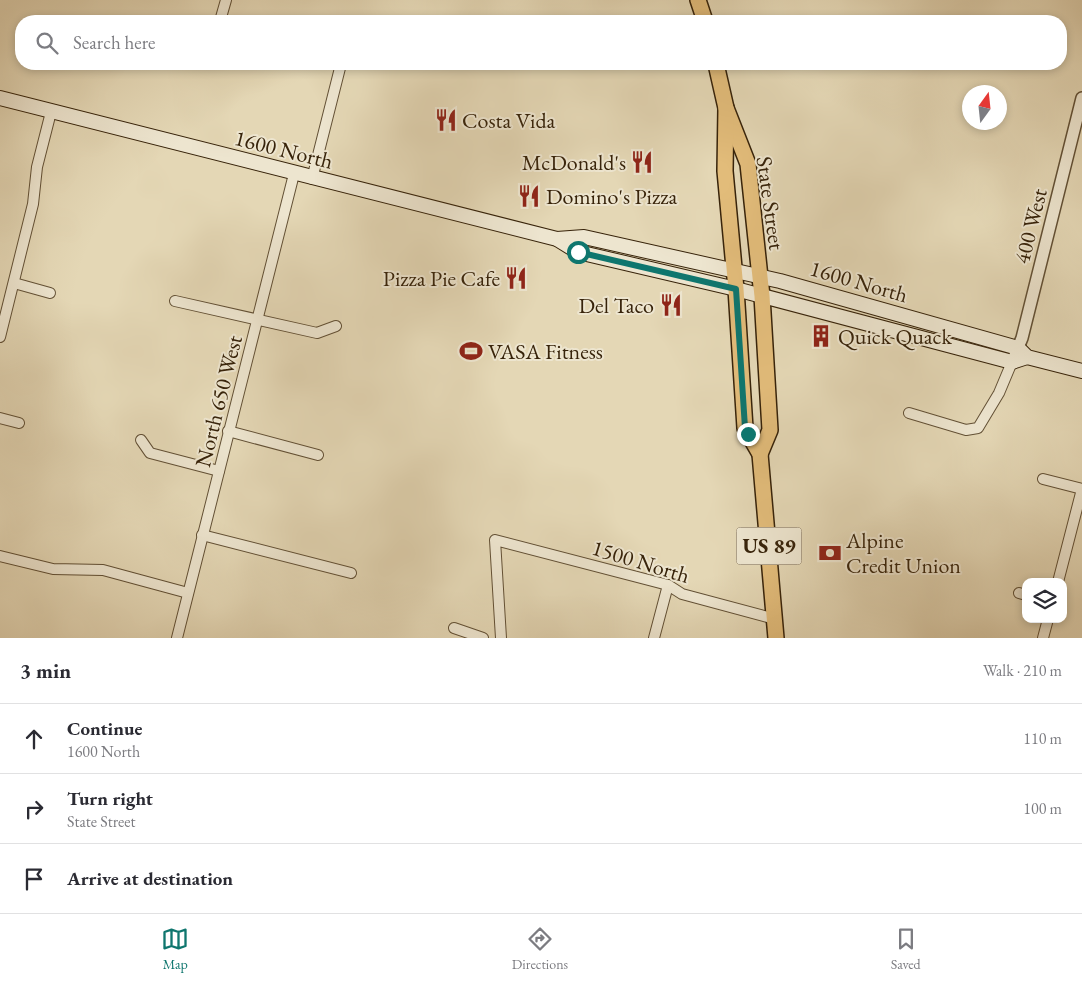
<!DOCTYPE html>
<html lang="en">
<head>
<meta charset="utf-8">
<style>
  :root { --surface:#fff; --page:#f7f7f7; --text:#2b2b33; --muted:#7c7c81; --line:#e1e1e2; --accent:#0f766e }
  body { margin:0; font-family:"EB Garamond",serif; background:var(--page); color:var(--text) }
  .controls { position:absolute; right:15px; bottom:15px; display:grid; overflow:hidden; border-radius:10px; box-shadow:0 2px 8px #0003 }
  .controls button { width:45px; height:45px; display:grid; place-items:center; padding:0; border:0; border-bottom:1px solid var(--line); background:var(--surface); color:var(--text); font:25px sans-serif }
  .compass { position:absolute; left:962px; top:85px; width:45px; height:45px; border-radius:50%; background:var(--surface); box-shadow:0 2px 8px #0003; rotate:15deg }
  .stop { position:absolute; width:15px; height:15px; margin:-11px; border:4px solid #0f766e; border-radius:50%; background:#fff }
  .stop.end { background:#0f766e; border-color:#fff; box-shadow:0 1px 5px #0008 }
  .list { margin:0; padding:0; list-style:none }
  h2 { display:flex; justify-content:space-between; align-items:center; height:65px; margin:0; padding:0 20px; font-size:21px }
  h2 small { font-size:16px; font-weight:400; color:var(--muted) }
  .list li { display:grid; grid-template-columns:32px 1fr auto; gap:15px; align-items:center; box-sizing:border-box; height:70px; padding:0 20px; border-top:1px solid var(--line) }
  .list b { display:block; font-size:19px; white-space:nowrap }
  .list p { margin:0; font-size:16px; white-space:nowrap; color:var(--muted) }
  .list em { font-size:16px; font-style:normal; color:var(--muted) }
  .icon { flex:none; width:28px; height:28px; fill:none; stroke:currentColor; stroke-width:2; stroke-linecap:round; stroke-linejoin:round }
  .map { position:relative; flex:none; width:1082px; height:638px; overflow:hidden }
  .search { position:absolute; background:var(--surface); box-shadow:0 2px 8px #0003; left:15px; right:15px; top:15px; height:55px; display:flex; align-items:center; gap:12px; box-sizing:border-box; padding:0 18px; border-radius:20px; color:var(--muted); font-size:19px }
  .sheet { height:275px; background:var(--surface) }
  nav { display:flex; justify-content:space-around; align-items:center; box-sizing:border-box; height:70px; border-top:1px solid var(--line); background:var(--surface); font-size:14px; color:var(--muted) }
  nav a { display:grid; justify-items:center; gap:2px }
  nav .on { color:var(--accent) }
  .map>svg:first-child { display:block }
</style>
</head>
<body>
<div class="map">
<svg width="1082" height="638" viewBox="0 0 1082 638">
  <rect width="100%" height="100%" fill="#e4d7b5"/>
  <filter id="stains"><feTurbulence type="fractalNoise" baseFrequency=".004" numOctaves="4"/><feColorMatrix values="0 0 0 0 .2 0 0 0 0 .09 0 0 0 0 .02 0 0 0 .5 -.17"/></filter>
  <radialGradient id="worn" r=".72"><stop offset=".6" stop-color="#630" stop-opacity="0"/><stop offset="1" stop-color="#630" stop-opacity=".3"/></radialGradient>
  <g fill="none" stroke-linecap="round" stroke-linejoin="round">
    <defs>
      <g id="minor">
        <polyline points="220,21 226,0"/>
        <polyline points="312,179 341,64"/>
        <polyline points="14,283 50,293"/>
        <polyline points="175,301 317,333 336,326"/>
        <polyline points="0,337 33,204 37,167 51,112"/>
        <polyline points="909,413 966,430 978,428 999,393 1012,362"/>
        <polyline points="0,418 19,423"/>
        <polyline points="228,431 318,455"/>
        <polyline points="141,440 150,453 219,471"/>
        <polyline points="1043,479 1082,489"/>
        <polyline points="202,535 351,573"/>
        <polyline points="0,556 53,569 103,570 188,593"/>
        <polyline points="1058,582 1082,489"/>
        <polyline points="1019,593 1026,595"/>
        <polyline points="454,628 483,638"/>
        <polyline points="177,638 294,174"/>
        <polyline points="501,638 495,540 668,585 682,594 775,619"/>
        <polyline points="654,638 668,585"/>
        <polyline points="1043,638 1048,619"/>
      </g>
      <polyline id="tertiary" points="1015,355 1022,338 1082,98"/>
      <g id="secondary">
        <polyline points="0,98 557,239 578,252 736,289 1012,362 1027,357"/>
        <polyline points="557,239 584,237 780,281 1018,348 1027,357 1082,371"/>
      </g>
      <g id="primary">
        <polyline points="698,0 705,21"/>
        <polyline points="716,64 726,108 748,164 762,296 770,430 760,454"/>
        <polyline points="726,108 725,171 736,289 745,428 760,454 776,638"/>
      </g>
    </defs>
    <!-- minor casing -->
    <use href="#minor" stroke="#625035" stroke-width="12"/>
    <!-- tertiary casing -->
    <use href="#tertiary" stroke="#625035" stroke-width="14"/>
    <!-- secondary casing -->
    <use href="#secondary" stroke="#37230a" stroke-width="16"/>
    <!-- primary casing -->
    <use href="#primary" stroke="#37230a" stroke-width="18"/>
    <!-- minor -->
    <use href="#minor" stroke="#ede5cf" stroke-width="10"/>
    <!-- tertiary -->
    <use href="#tertiary" stroke="#ede5cf" stroke-width="11"/>
    <!-- secondary -->
    <use href="#secondary" stroke="#ede5cf" stroke-width="14"/>
    <!-- primary -->
    <use href="#primary" stroke="#e2bc7a" stroke-width="15"/>
  </g>
  <g fill="none" stroke-linecap="round" stroke-linejoin="round">
    <!-- route -->
    <polyline stroke="#0f766e" stroke-width="6" points="578,252 736,289 745,428 748,434"/>
  </g>
  <!-- icons -->
  <defs>
    <symbol id="restaurant-bare" viewBox="-9 -9 18 18"><path d="M-5-6h1v4h1v-4h1v4h1v-4h1v5L-1.5 .5V6h-2V.5L-5-1ZM5-6V6H3V1.5H1.5Q1.5-4 5-6Z" fill="#8f2418" stroke="#ede5cf" stroke-width="2.5" paint-order="stroke"/></symbol>
    <symbol id="building-bare" viewBox="-9 -9 18 18"><path d="M-4-6H4V6H1V3H-1V6H-4ZM-2.5-4.3h1.7v1.8h-1.7ZM.8-4.3h1.7v1.8H.8ZM-2.5-1h1.7V.8h-1.7ZM.8-1h1.7V.8H.8Z" fill="#8f2418" stroke="#ede5cf" stroke-width="2.5" paint-order="stroke"/></symbol>
    <symbol id="stadium-bare" viewBox="-9 -9 18 18"><path d="M0-5a6.5 5 0 1 0 0 10a6.5 5 0 1 0 0-10ZM-3.5-1.8h7v3.6h-7Z" fill="#8f2418" stroke="#ede5cf" stroke-width="2.5" paint-order="stroke"/></symbol>
    <symbol id="bank-bare" viewBox="-9 -9 18 18"><path d="M-6-4H6V4H-6ZM0-2.3a2.3 2.3 0 1 0 0 4.6a2.3 2.3 0 1 0 0-4.6Z" fill="#8f2418" stroke="#ede5cf" stroke-width="2.5" paint-order="stroke"/></symbol>
  </defs>
  <g fill-rule="evenodd">
    <use href="#restaurant-bare" x="430" y="104" width="32" height="32"/>
    <use href="#restaurant-bare" x="626" y="146" width="32" height="32"/>
    <use href="#restaurant-bare" x="513" y="180" width="32" height="32"/>
    <use href="#restaurant-bare" x="500" y="262" width="32" height="32"/>
    <use href="#restaurant-bare" x="655" y="289" width="32" height="32"/>
    <use href="#building-bare" x="805" y="320" width="32" height="32"/>
    <use href="#stadium-bare" x="455" y="335" width="32" height="32"/>
    <use href="#bank-bare" x="814" y="537" width="32" height="32"/>
  </g>
  <g text-anchor="middle" stroke-width="4" stroke-linejoin="round" paint-order="stroke">
    <!-- shield labels -->
    <rect fill="#ede5cf" stroke="#6e5d45" stroke-width="1" x="736.5" y="527.5" width="65" height="37" rx="4"/>
    <g font-size="21" font-weight="bold" fill="#37230a">
      <text x="769" y="553">US 89</text>
    </g>
    <!-- poi labels -->
    <g font-size="22" fill="#37230a" stroke="#ede5cf" text-anchor="start">
      <text x="462" y="128">Costa Vida</text>
      <text x="626" y="170" text-anchor="end">McDonald's</text>
      <text x="546" y="204">Domino's Pizza</text>
      <text x="500" y="286" text-anchor="end">Pizza Pie Cafe</text>
      <text x="654" y="313" text-anchor="end">Del Taco</text>
      <text x="838" y="344">Quick Quack</text>
      <text x="488" y="359">VASA Fitness</text>
      <text x="846" y="548">Alpine<tspan x="846" dy="25">Credit Union</tspan></text>
    </g>
    <!-- street labels -->
    <g font-size="22" fill="#37230a" stroke="#ede5cf">
      <text transform="translate(284 149) rotate(14)" y="8">1600 North</text>
      <text transform="translate(771 203) rotate(82)" y="8">State Street</text>
      <text transform="translate(1030 226) rotate(-76)" y="8">400 West</text>
      <text transform="translate(859 281) rotate(16)" y="8">1600 North</text>
      <text transform="translate(218 401) rotate(-76)" y="8">North 650 West</text>
      <text transform="translate(641 561) rotate(17)" y="8">1500 North</text>
    </g>
  </g>
  <rect width="100%" height="100%" filter="url(#stains)"/>
  <rect width="100%" height="100%" fill="url(#worn)"/>
</svg>
<div class="controls">
<button><svg class="icon" aria-label="layers" viewBox="0 0 24 24"><path d="M12 4l9 5-9 5-9-5zM3 14l9 5 9-5"/></svg></button>
</div>
<svg class="compass" viewBox="-18 -18 36 36"><path d="M0-13l5 13h-10z" fill="#e53935"/><path d="M0 13l5-13h-10z" fill="#7c7c81"/></svg>
<div class="stop" style="left:578px;top:252px"></div>
<div class="stop end" style="left:748px;top:434px"></div>
<div class="search"><svg class="icon" aria-label="search" viewBox="0 0 24 24"><circle cx="10" cy="10" r="6"/><path d="M15 15l6 6"/></svg>Search here</div>
</div>
<section class="sheet">
<h2>3 min<small>Walk · 210 m</small></h2>
<ul class="list">
<li><svg class="icon" aria-label="ahead" viewBox="0 0 24 24"><path d="M12 20V5M6 11l6-6 6 6"/></svg><div><b>Continue</b><p>1600 North</p></div><em>110 m</em></li>
<li><svg class="icon" aria-label="right" viewBox="0 0 24 24"><path d="M7 20v-9h11M14 6l5 5-5 5"/></svg><div><b>Turn right</b><p>State Street</p></div><em>100 m</em></li>
<li><svg class="icon" aria-label="arrive" viewBox="0 0 24 24"><path d="M6 21V4h12l-3 4 3 4H6"/></svg><div><b>Arrive at destination</b></div></li>
</ul>
</section>
<nav>
<a class="on"><svg class="icon" aria-label="map" viewBox="0 0 24 24"><path d="M3 6l6-2 6 2 6-2v14l-6 2-6-2-6 2zM9 4v14M15 6v14"/></svg>Map</a>
<a><svg class="icon" aria-label="directions" viewBox="0 0 24 24"><path d="M12 3l9 9-9 9-9-9zM9 14v-3h6M13 9l2 2-2 2"/></svg>Directions</a>
<a><svg class="icon" aria-label="saved" viewBox="0 0 24 24"><path d="M7 4h10v16l-5-4-5 4z"/></svg>Saved</a>
</nav>
</body>
</html>
